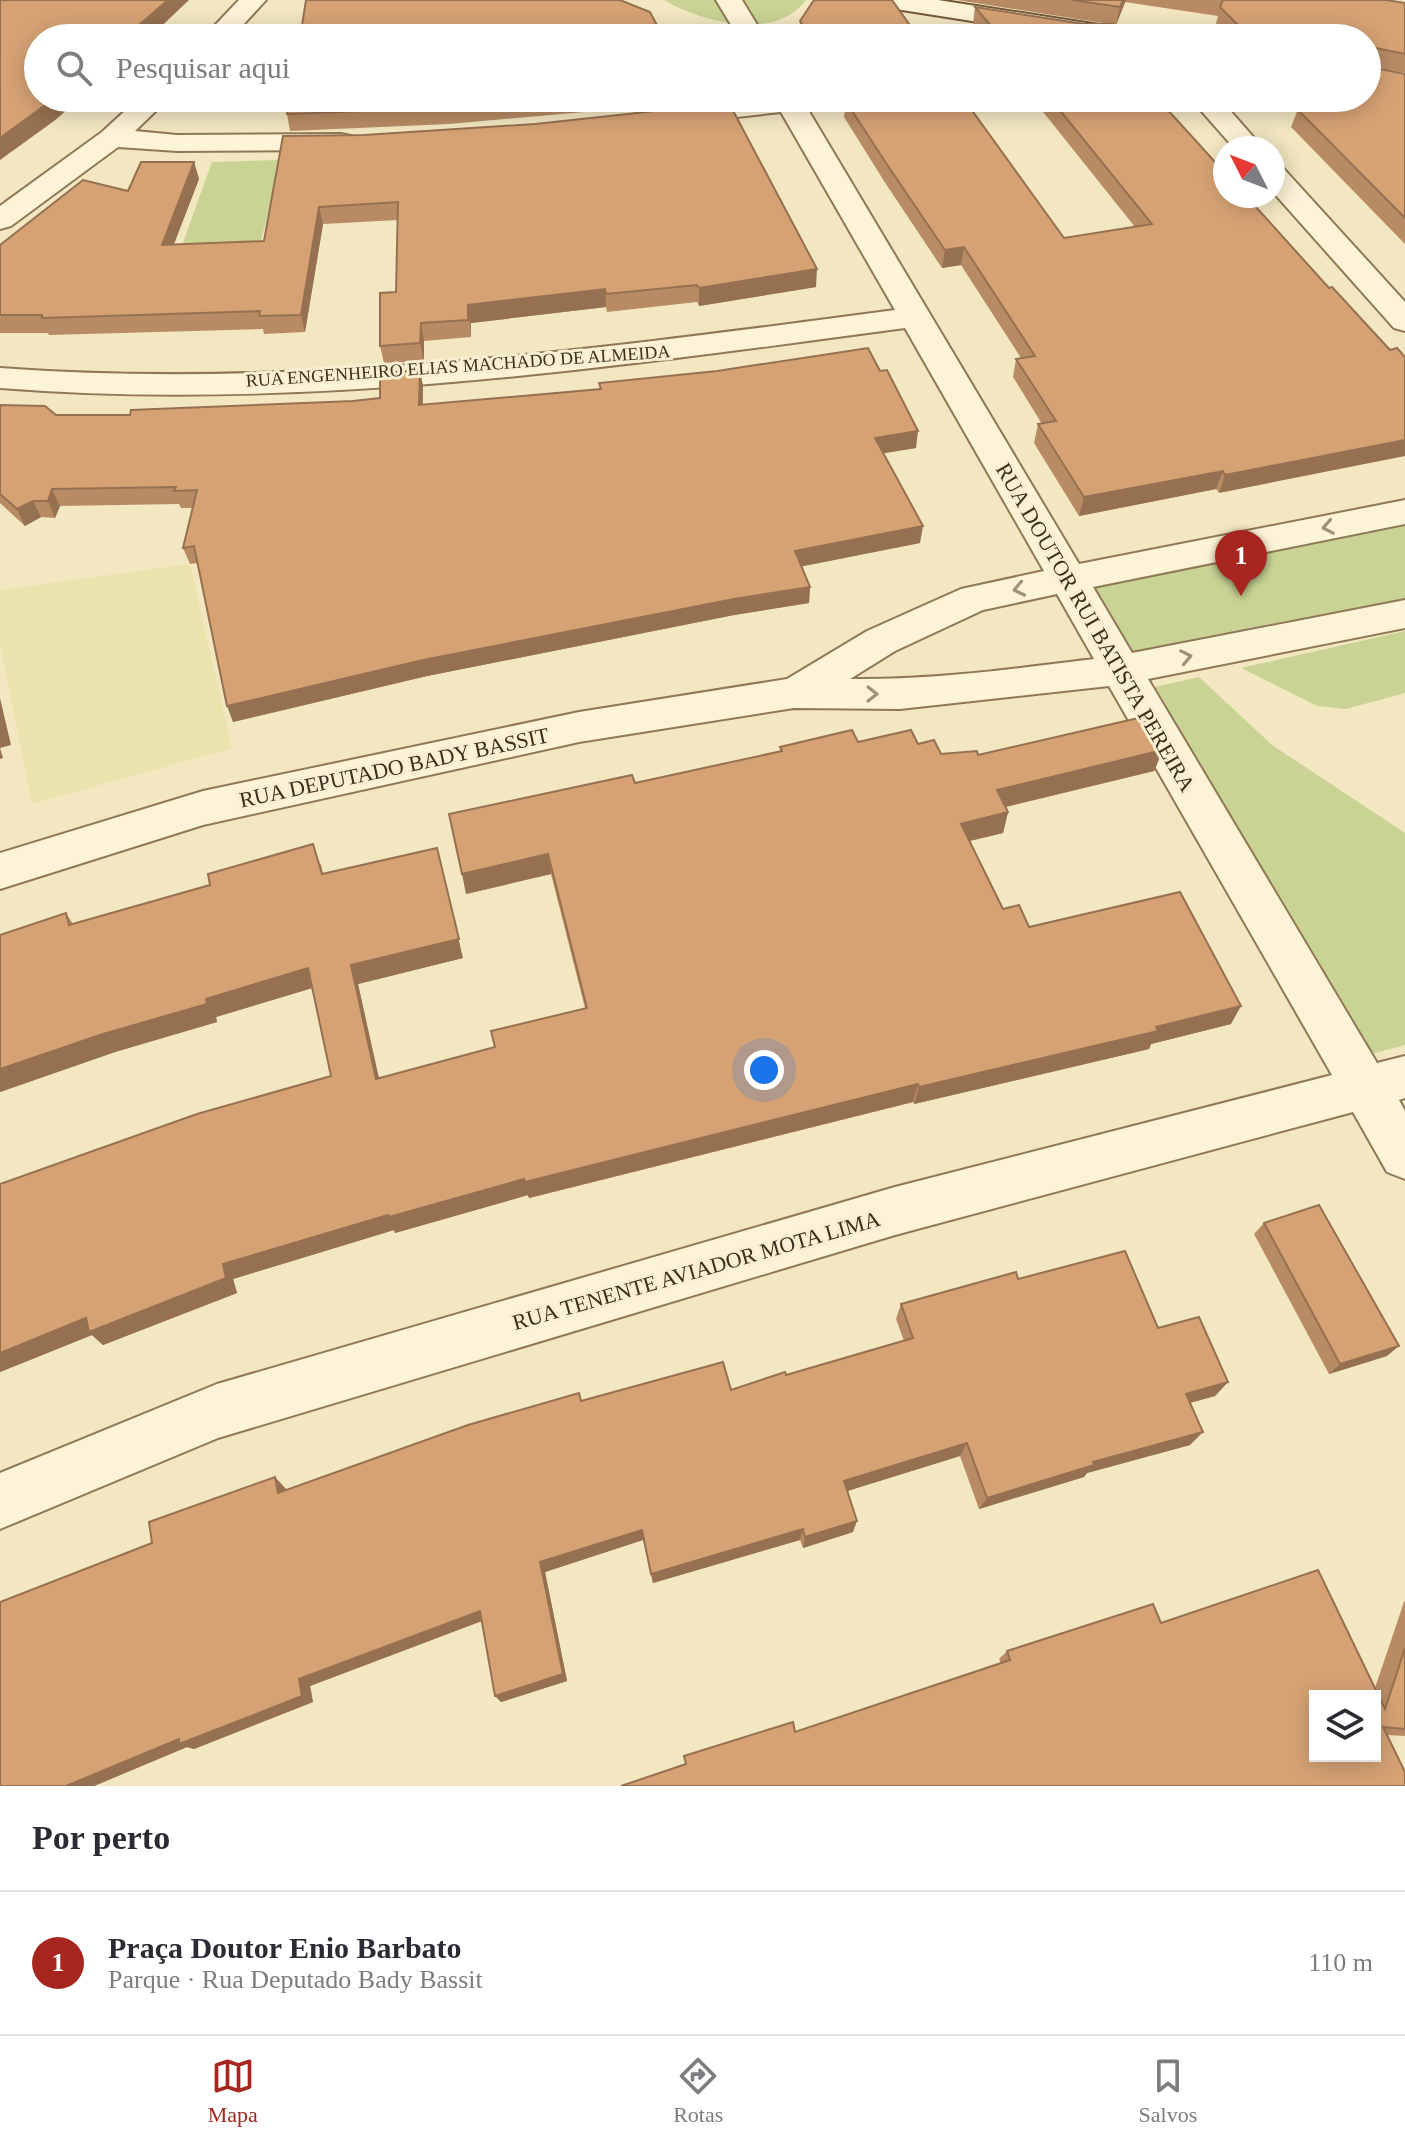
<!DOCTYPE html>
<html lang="pt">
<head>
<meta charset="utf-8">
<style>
  :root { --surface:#fff; --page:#f7f7f7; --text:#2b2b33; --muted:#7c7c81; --line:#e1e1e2; --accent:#a6261f }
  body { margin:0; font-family:Georgia,serif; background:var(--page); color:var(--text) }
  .controls { position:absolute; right:24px; bottom:24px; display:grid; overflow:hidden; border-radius:0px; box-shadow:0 4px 20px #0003 }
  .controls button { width:72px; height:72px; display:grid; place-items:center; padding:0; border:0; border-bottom:2px solid var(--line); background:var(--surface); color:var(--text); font:40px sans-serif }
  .compass { position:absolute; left:1213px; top:136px; width:72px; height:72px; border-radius:50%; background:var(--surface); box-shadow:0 4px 20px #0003; rotate:312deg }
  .you { position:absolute; left:764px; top:1070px; width:28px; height:28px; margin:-20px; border:6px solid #fff; border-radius:50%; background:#1a73e8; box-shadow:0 0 0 12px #1a73e833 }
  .badge { display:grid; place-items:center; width:52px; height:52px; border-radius:50%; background:var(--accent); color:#fff; font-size:26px; font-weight:700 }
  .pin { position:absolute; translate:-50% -66px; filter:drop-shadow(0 2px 4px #0008) }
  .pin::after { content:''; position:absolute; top:42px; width:28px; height:24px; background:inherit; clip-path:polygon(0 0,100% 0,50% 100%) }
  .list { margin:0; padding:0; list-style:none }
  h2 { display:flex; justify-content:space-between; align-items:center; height:104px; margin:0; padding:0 32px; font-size:34px }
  h2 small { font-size:26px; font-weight:400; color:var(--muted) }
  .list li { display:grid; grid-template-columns:52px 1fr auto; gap:24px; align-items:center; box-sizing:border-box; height:144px; padding:0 32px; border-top:2px solid var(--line) }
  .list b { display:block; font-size:30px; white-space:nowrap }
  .list p { margin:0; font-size:26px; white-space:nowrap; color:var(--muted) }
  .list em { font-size:26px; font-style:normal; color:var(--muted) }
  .icon { flex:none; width:44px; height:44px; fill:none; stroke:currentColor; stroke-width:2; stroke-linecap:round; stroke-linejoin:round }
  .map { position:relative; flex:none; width:1405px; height:1786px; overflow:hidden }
  .search { position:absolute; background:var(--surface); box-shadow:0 4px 20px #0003; left:24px; right:24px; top:24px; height:88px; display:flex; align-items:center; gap:20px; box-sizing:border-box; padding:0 28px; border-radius:44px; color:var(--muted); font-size:30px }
  .sheet { height:248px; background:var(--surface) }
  nav { display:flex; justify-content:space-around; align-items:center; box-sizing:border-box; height:112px; border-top:2px solid var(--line); background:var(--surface); font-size:22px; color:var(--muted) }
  nav a { display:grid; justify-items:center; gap:4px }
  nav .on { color:var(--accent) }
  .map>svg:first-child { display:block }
</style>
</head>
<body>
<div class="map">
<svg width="1405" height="1786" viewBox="0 0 1405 1786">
  <rect width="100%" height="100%" fill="#f3e7c2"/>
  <!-- farmland -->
  <polygon fill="#eae3ae" points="190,564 232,748 32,804 0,644 0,590"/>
  <!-- green -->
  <g fill="#c8d394">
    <path d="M664,0H806C775,42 702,22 664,0Z"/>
    <polygon points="281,160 259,249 180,251 212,162"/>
    <polygon points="1405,512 1405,614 1121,670 1067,579"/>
    <polygon points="1405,631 1405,693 1346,709 1317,706 1241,668"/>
    <polygon points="1199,677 1272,745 1405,833 1405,1045 1371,1054 1146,689"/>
  </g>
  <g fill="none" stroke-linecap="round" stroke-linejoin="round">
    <defs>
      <g id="street">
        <polygon points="239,0 266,0 231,38 203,38"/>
        <polygon points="716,0 742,0 765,38 739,38"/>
        <polygon points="139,98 169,98 135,131 177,135 341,134 351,136 355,142 351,148 341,150 177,151 118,147 11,226 0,229 0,206 102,132"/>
        <path d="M761,98H801L1079,564L1405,500V524L1093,587L1132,653L1405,600V628L1148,679L1377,1063L1405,1056V1098L1399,1100L1405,1111V1179L1387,1172L1353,1112L895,1235L218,1438L0,1529V1473L217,1384L895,1187L1332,1075L1109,686L900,709L794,708L579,742L203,825L0,889V853L203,791L579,712L787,679L867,631L961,589L1044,571L905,328C607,368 301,412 0,388V368C298,390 600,349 895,310L781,112L673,124L663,122L659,116L663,110L673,108ZM1057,594L1094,659C1013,669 932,680 850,679L895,651L983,610Z"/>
        <polygon points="1190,98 1219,98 1263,148 1234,148"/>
        <polygon points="1273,165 1283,168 1405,302 1405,331 1394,328 1273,192"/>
      </g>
      <polygon id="secondary" points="876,0 938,0 1131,30 1140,32 1144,38 1081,38 889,8 880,5"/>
    </defs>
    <!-- street casing -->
    <use href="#street" stroke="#907857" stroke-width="4"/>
    <!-- secondary casing -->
    <use href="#secondary" stroke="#71593a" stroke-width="4"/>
    <!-- street -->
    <use href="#street" fill="#fdf3d7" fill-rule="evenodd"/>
    <!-- secondary -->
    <use href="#secondary" fill="#fdf3d7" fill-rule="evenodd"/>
  </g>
  <!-- wall -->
  <g fill="#b88b64">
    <polygon points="957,0 1386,0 1405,3 1405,73 1371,66 1371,67 1405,74 1405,244 1291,127 1298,109 1287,98 1367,98 1367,38 1229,38 1216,24 1218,16 1125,2 1116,25 1113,24 1111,38 984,38 973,24 975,7 1084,24 1109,24"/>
    <polygon points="800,21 919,38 799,38"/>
    <polygon points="289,98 718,98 718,100 449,124 290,131 287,114"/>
    <polygon points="837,98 963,98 1064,238 1135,227 1032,98 1157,98 1329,288 1219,493 1216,489 1079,516 1034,443 1038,424 1042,424 1013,377 1016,359 1021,358 961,265 942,268 884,181 844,117 845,110"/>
    <polygon points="283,136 816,287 699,306 697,302 607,312 606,307 471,323 471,337 424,341 424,361 384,363 380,346 396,292 398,220 323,224 305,332 264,334 263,329 49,335 48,333 0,333 0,245 128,191 194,162 199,179 174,244 264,241"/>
    <polygon points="420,370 423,387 423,405 600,389 599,383 916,448 883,453 920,543 802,566 810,587 809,603 734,615 427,676 233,722 198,563 190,564 183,548 193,508 181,508 179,504 60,506 55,518 41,517 25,526 0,503 0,405 56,415 130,415 353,401 380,398"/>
    <polygon points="858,742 918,744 941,754 978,755 1163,750 1154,771 1006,807 1008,812 1003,833 970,841 1003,909 1029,927 1231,1024 1151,1044 1149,1049 914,1104 913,1102 529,1198 528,1195 395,1233 394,1230 233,1279 237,1293 103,1345 92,1335 0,1372 331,1076 312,988 216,1017 217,1022 115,1052 0,1092 0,935 66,913 73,924 321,864 323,874 463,958 358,984 378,1078 495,1047 585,1008 551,874 466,894 635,783 780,752 780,747"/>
    <polygon points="1264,1223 1387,1356 1329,1374 1254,1234"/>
    <polygon points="1018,1279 1158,1328 1228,1382 1215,1396 1190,1403 1190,1445 1087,1473 1084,1477 979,1509 960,1456 847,1491 853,1532 803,1548 800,1540 653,1583 643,1540 545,1572 567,1681 501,1702 482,1621 310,1686 313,1702 194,1749 187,1747 94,1786 0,1786 152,1543 286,1489 286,1490 581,1401 731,1390 786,1375 904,1341 896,1319 901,1304"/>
    <polygon points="1405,1601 1405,1736 1387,1735 795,1732 1001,1663 999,1659 1007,1651 1161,1623 1375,1688 1404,1602"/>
  </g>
  <!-- shaded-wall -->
  <g fill="#967151">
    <polygon points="168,0 189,0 149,38 124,38"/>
    <polygon points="1123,0 1126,0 1116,25 1120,7"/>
    <polygon points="55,98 81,98 54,121 0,160 0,138"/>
    <polygon points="194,162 199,179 167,262 162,245"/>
    <polygon points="319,207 323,224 305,332 301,315"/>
    <polygon points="964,247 961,265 942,268 945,250"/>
    <polygon points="817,269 816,287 699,306 699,288"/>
    <polygon points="605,289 606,307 471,323 471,337 468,305"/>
    <polygon points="421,323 424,341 424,361 420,343"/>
    <polygon points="420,370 423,387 422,422 419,405"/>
    <polygon points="918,431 916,448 873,455 875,438"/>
    <polygon points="1405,440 1405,456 1219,493 1225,475"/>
    <polygon points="1223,471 1216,489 1079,516 1084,497"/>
    <polygon points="52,489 60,506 55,518 48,501"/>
    <polygon points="33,501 41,517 25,526 17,509"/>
    <polygon points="923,526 920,543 794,568 795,551"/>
    <polygon points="810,587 809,603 734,615 427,676 233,722 227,706 423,660 734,599"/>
    <polygon points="0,698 11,745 0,748 3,758 0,759"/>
    <polygon points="1163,750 1154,771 992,810 997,790"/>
    <polygon points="1008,812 1003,833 956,844 961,824"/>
    <polygon points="437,848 463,958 358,984 383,1096 376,1079 351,965"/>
    <polygon points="548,854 551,874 466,894 462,874"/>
    <polygon points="308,968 316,987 216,1017 217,1022 115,1052 0,1092 0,1069 206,999"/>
    <polygon points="1241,1006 1231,1024 1151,1044 1149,1049 914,1104 919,1087"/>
    <polygon points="918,1084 913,1102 529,1198 528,1195 395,1233 394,1230 233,1279 237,1293 103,1345 92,1335 0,1372 0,1353 223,1264 388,1215 524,1179"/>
    <polygon points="1399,1346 1387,1356 1329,1374 1340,1364"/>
    <polygon points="1228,1382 1215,1396 1174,1407 1186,1394"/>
    <polygon points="1203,1432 1190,1445 1087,1473 1084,1477 979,1509 987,1498 1093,1462"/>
    <polygon points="967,1443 960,1456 841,1493 844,1481"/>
    <polygon points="275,1477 286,1489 289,1504 278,1493"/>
    <polygon points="857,1521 853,1532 803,1548 805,1537"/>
    <polygon points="803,1529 800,1540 653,1583 651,1574"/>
    <polygon points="642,1530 643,1540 545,1572 567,1681 501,1702 495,1696 540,1562"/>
    <polygon points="480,1611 487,1619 310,1686 313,1702 194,1749 187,1747 94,1786 66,1786 299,1679"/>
  </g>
  <!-- building -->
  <g fill="#d6a274" stroke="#967151" stroke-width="2" fill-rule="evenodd">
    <polygon points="0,0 168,0 124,38 38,38 38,98 55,98 0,138"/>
    <polygon points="306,0 620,0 650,12 659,29 689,26 695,38 300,38"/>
    <polygon points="814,0 892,0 919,38 811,38 800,21"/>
    <polygon points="1072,0 1123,0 1120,7"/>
    <polygon points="1223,0 1386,0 1405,3 1405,54 1371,47 1371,67 1405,74 1405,218 1297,109 1318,106 1311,98 1367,98 1367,38 1251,38 1220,7"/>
    <polygon points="975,7 1084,24 1113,24 1109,36 1111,38 1001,38"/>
    <polygon points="289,98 553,98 446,108 287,114"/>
    <polygon points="850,98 963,98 1064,238 1152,224 1050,98 1157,98 1225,173 1225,196 1246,196 1329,288 1332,287 1390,350 1397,348 1405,357 1405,440 1225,475 1223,471 1084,497 1038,424 1056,421 1016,359 1035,356 964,247 945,250 886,163 845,100 850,99"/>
    <polygon points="729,103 817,269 699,288 697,285 606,294 605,289 468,305 468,320 421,323 420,343 380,346 380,293 396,292 398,202 319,207 301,315 259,316 260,311 42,318 42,315 0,315 0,245 83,180 128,191 141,162 194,162 162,245 264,241 283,136 364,135 535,124"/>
    <polygon points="868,348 880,371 887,370 918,431 875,438 923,526 795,551 810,587 734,599 423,660 227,706 194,546 183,548 197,490 174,491 176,487 52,489 48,501 33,501 17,509 0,494 0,405 45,406 56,415 130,415 131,410 353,401 380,398 380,373 420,370 419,405 601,389 599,383 717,371"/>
    <polygon points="1143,717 1163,750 997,790 1008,812 961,824 1003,909 1019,905 1029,927 1180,892 1241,1006 1156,1027 1158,1031 919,1087 918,1084 525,1182 524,1179 389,1217 388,1215 223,1264 226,1278 89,1332 86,1318 0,1353 0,1184 197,1114 331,1076 308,968 206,999 207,1004 103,1034 0,1069 0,935 66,913 69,925 210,885 208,874 313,844 322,874 437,848 459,939 351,965 376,1079 495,1047 491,1031 587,1008 548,854 462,874 449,814 632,775 635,783 782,751 780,747 852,730 858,742 911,730 918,744 934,740 941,754 977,751 978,755"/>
    <polygon points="1319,1205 1399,1346 1340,1364 1264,1223"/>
    <polygon points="1125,1251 1158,1328 1199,1317 1228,1382 1186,1394 1203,1432 1093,1462 1094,1465 987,1498 967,1443 844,1481 857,1521 805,1537 803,1529 651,1574 642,1530 540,1562 563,1674 495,1696 480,1611 299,1679 302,1696 179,1744 179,1739 66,1786 0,1786 0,1602 152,1543 149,1522 275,1477 278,1493 468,1425 579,1393 581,1401 723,1362 731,1390 785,1372 786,1375 913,1338 901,1304 1016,1272 1018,1279"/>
    <path d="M1318,1570L1385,1709L1405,1648V1729L1383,1727L1405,1772V1786H621L686,1764L684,1756L793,1722L795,1732L1010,1660L1007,1651L1153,1604L1161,1623ZM1315,1696H1375V1756H1315Z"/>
  </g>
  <!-- one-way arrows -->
  <defs><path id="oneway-chevron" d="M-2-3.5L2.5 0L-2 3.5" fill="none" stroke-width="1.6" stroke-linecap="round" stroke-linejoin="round" transform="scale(2)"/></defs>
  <g stroke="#9e907a">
    <use href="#oneway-chevron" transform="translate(1328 527) rotate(169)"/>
    <use href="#oneway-chevron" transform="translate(1019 589) rotate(168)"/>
    <use href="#oneway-chevron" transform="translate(1186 657) rotate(-11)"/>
    <use href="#oneway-chevron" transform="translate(872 694)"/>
  </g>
  <g text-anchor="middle" stroke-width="6" stroke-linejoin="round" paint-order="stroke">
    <!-- far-street labels -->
    <g font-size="18" fill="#3e2e1d" stroke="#f9f0d3">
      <text transform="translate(458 366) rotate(-4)" y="6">RUA ENGENHEIRO ELIAS MACHADO DE ALMEIDA</text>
    </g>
    <!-- street labels -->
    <g font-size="22" fill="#3e2e1d" stroke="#f9f0d3">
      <text transform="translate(1096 627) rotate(60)" y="8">RUA DOUTOR RUI BATISTA PEREIRA</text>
      <text transform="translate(394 767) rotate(-12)" y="8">RUA DEPUTADO BADY BASSIT</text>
      <text transform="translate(696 1270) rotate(-16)" y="8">RUA TENENTE AVIADOR MOTA LIMA</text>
    </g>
  </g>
</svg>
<div class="controls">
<button><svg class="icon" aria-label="layers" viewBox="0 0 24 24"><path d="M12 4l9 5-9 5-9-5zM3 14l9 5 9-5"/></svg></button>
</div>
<svg class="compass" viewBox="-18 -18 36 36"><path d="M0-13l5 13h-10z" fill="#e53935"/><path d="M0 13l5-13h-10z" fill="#7c7c81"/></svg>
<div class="you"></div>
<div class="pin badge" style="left:1241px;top:596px">1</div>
<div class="search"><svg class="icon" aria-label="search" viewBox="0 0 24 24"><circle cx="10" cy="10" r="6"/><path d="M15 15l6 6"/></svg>Pesquisar aqui</div>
</div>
<section class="sheet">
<h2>Por perto<small></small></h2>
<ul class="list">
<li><span class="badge">1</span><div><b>Praça Doutor Enio Barbato</b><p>Parque · Rua Deputado Bady Bassit</p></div><em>110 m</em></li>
</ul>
</section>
<nav>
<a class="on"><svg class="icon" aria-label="map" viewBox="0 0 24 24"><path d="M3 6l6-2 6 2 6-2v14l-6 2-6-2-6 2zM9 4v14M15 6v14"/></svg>Mapa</a>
<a><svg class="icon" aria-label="directions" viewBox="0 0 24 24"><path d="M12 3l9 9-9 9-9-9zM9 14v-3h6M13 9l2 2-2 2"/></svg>Rotas</a>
<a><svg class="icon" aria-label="saved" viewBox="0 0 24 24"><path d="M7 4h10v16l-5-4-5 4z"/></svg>Salvos</a>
</nav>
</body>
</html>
